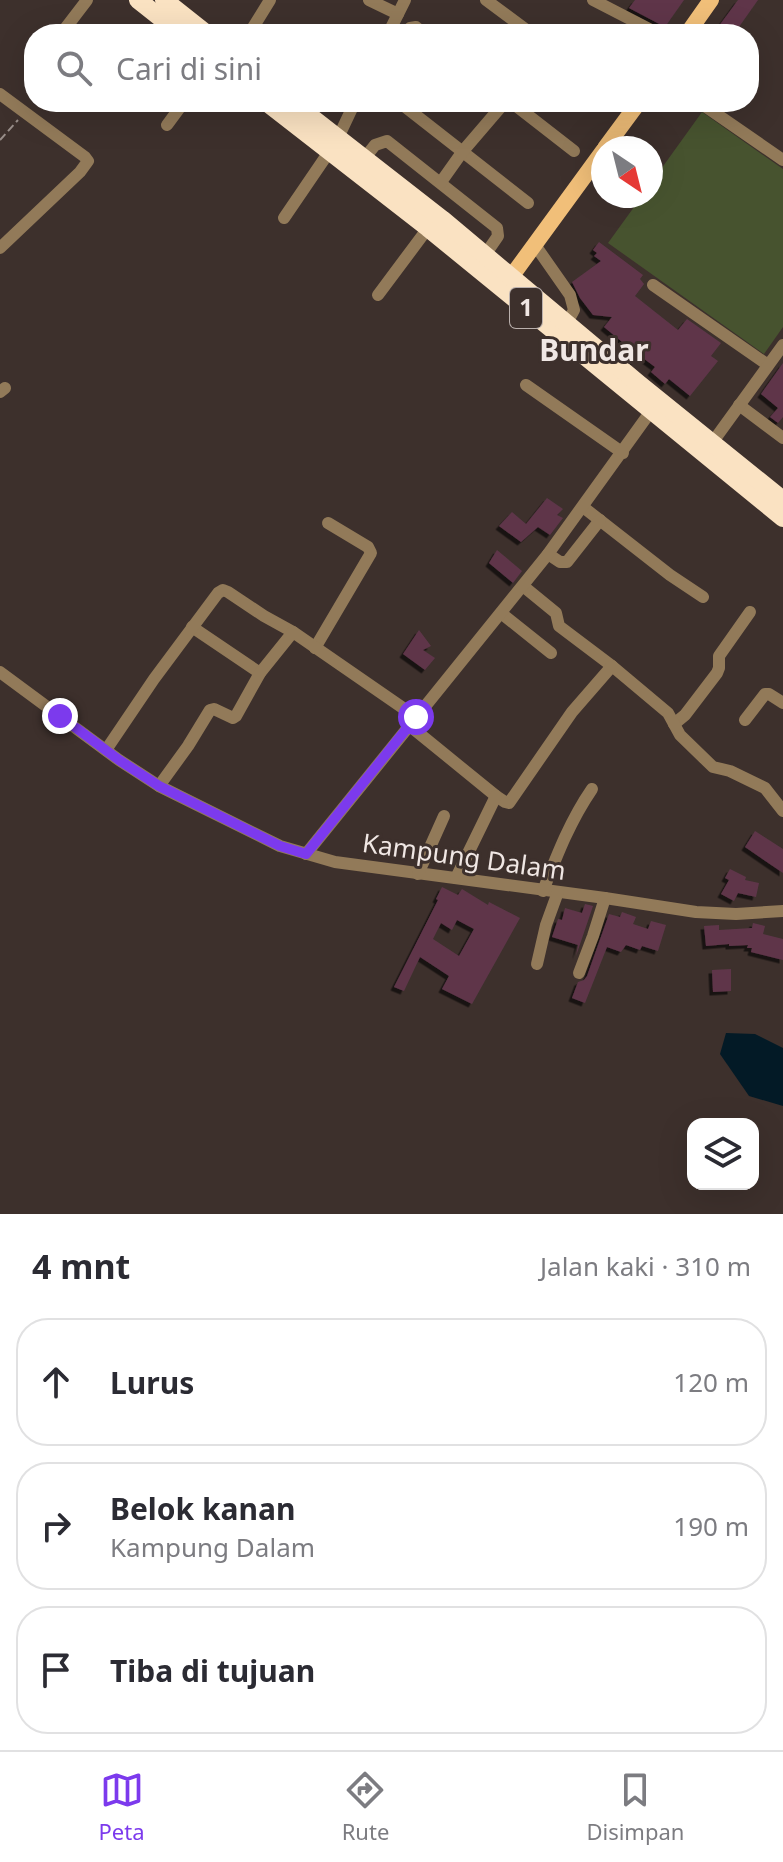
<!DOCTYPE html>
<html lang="id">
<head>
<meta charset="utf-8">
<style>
  :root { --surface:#fff; --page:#f2f2f3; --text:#2b2b33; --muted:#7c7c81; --line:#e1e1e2; --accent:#7c3aed }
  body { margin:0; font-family:"Noto Sans",sans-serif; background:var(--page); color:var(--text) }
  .controls { position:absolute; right:24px; bottom:24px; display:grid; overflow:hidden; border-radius:16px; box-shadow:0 8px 32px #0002 }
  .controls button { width:72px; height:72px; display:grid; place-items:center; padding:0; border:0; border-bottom:2px solid var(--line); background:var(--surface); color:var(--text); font:40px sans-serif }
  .compass { position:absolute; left:591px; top:136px; width:72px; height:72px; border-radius:50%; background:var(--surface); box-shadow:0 8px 32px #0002; rotate:145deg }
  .stop { position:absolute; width:24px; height:24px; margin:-18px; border:6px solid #7c3aed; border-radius:50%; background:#fff }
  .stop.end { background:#7c3aed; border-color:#fff; box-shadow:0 2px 8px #0008 }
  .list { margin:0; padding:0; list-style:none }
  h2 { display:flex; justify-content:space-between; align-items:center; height:104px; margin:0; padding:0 32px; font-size:34px }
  h2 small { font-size:26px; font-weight:400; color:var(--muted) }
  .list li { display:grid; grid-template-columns:52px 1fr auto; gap:24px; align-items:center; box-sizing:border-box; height:128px; margin:0 16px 16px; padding:0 16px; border:2px solid var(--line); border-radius:32px }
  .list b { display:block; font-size:30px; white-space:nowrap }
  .list p { margin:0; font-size:26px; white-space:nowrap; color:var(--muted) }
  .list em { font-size:26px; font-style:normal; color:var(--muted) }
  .icon { flex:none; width:44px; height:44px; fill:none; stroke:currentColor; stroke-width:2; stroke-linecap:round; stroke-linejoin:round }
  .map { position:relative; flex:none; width:783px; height:1214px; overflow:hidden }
  .search { position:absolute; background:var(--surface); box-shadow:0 8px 32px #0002; left:24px; right:24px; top:24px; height:88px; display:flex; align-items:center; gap:20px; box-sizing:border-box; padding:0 28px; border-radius:32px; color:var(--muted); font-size:30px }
  .sheet { height:536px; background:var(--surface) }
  nav { display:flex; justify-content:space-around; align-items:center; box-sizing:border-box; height:112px; border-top:2px solid var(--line); background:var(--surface); font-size:22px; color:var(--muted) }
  nav a { display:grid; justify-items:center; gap:4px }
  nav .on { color:var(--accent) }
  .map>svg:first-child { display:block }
</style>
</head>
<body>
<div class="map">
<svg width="783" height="1214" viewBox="0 0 783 1214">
  <defs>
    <filter id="shadow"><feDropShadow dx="-3.5" dy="3.5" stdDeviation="0" flood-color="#0009"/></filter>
  </defs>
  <rect width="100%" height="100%" fill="#3d302c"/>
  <!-- green -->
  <polygon fill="#47532f" points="702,112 783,169 783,327 764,354 608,243 642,196 651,196 651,183"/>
  <!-- water -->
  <polygon fill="#031a26" points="726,1033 755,1034 783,1048 783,1106 749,1096 720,1054"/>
  <!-- building -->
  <g fill="#5e364a" fill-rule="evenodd" filter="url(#shadow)">
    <polygon points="635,0 684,0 665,27 629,8"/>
    <polygon points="738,0 758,0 734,34 713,34"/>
    <polygon points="599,242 643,275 640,279 644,284 635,296 678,330 687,319 721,343 711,356 718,361 690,396 669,379 665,384 651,372 655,367 639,355 634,362 627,357 633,351 604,327 612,317 593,315 580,298 572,282 601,261 594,256 597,253 593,250"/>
    <polygon points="783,363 783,417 778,423 770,417 778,408 761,394"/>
    <polygon points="547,498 563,509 557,515 563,518 550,535 538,527 521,542 499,526 512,512 526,524"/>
    <polygon points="497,550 522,571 513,583 489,563"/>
    <polygon points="419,630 431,646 423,650 435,658 425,670 403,654"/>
    <polygon points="755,831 783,849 783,873 745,847"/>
    <polygon points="730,869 746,877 745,880 759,883 756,897 738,893 734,901 721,894 729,880 725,878"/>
    <path d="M442,887L458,895L462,889L488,905L489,902L520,918L472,1004L442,989L449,976L420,957L404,991L394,987L438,900L436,899ZM457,920L474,929L459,956L433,939L441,923L452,930Z"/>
    <polygon points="585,904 593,906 576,956 578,945 552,937 558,919 562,920 565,908 582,913"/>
    <polygon points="622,912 636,917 633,924 648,929 651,921 666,925 658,951 642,946 640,950 626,945 621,952 607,947 585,1003 572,998 578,982 584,980 587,976 609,914 620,917"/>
    <polygon points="753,923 765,926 763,934 783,939 783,960 751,952 752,948 747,948 748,945 729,946 729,944 706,946 704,926 719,925 719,930 752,928"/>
    <polygon points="731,969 731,991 713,992 712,970"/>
  </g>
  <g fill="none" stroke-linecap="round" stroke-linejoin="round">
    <!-- path -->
    <polyline stroke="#988d89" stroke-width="2" stroke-dasharray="8 4" stroke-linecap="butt" points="0,140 18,120"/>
    <!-- minor -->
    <g stroke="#927a59" stroke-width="12">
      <polyline points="369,0 398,14"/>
      <polyline points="486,0 532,34"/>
      <polyline points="593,0 659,34"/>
      <polyline points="61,34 87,0"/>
      <polyline points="249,34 270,0"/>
      <polyline points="388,34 405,0"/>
      <polyline points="403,34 410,28 416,27 424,34"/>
      <polyline points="0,94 85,157 88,161 80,172 0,248"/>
      <polyline points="399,102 528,203"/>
      <polyline points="511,102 574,151"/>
      <polyline points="699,102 783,160"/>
      <polyline points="167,125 184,102"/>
      <polyline points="338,138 355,102"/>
      <polyline points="360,164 375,145 387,141 497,228 498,236 485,255"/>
      <polyline points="441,182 463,151 505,102"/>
      <polyline points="284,218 329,152"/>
      <polyline points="535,245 570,295 574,310 567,323"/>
      <polyline points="653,285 768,365"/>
      <polyline points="378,295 428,228"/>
      <polyline points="526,385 623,453"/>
      <polyline points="0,392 5,388"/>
      <polyline points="739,405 783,438"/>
      <polyline points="712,443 783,345"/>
      <polyline points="583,507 670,575 703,597"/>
      <polyline points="548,554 560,562 567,562 600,520"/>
      <polyline points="523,586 556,613 559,626 612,666"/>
      <polyline points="501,613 551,653"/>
      <polyline points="192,627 260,673"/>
      <polyline points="315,648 371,553 368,547 328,523"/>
      <polyline points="0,672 119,760 159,786 280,846 335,862 605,898 696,912 736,914 783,911"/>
      <polyline points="745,720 765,694 769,694 783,703"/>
      <polyline points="674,724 685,715 717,673 719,668 719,656 750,612"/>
      <polyline points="410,726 496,796 505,802 509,803 572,712 612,666 668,713 680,735 713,767 730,771 765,788 783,811"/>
      <polyline points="106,750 154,679 218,593 223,590 228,592 264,616 293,632"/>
      <polyline points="159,786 188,746 210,710 214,709 233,718 236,716 260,673 293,632 416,717"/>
      <polyline points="306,854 548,554 651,411"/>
      <polyline points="418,874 444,816"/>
      <polyline points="456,878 496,796"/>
      <path d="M543,891C557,855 570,821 592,789"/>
      <polyline points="537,964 546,925 558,892"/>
      <polyline points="579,973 593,936 605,898"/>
    </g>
    <!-- major -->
    <g stroke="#f1bf79" stroke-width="16">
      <polyline points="687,34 711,0"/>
      <polyline points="605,148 639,102"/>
      <polyline points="511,277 603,151"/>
    </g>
    <!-- highway -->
    <g stroke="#fae2c2" stroke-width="18">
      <polyline points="138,0 181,34"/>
      <polyline points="164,0 207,34"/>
      <polyline points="266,102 428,228 783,518"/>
      <polyline points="292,102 442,219 639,384 783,500"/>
    </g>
  </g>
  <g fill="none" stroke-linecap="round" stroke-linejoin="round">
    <!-- route -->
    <polyline stroke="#7c3aed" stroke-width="10" points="60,716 119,760 159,786 280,846 306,854 416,717"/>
  </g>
  <g text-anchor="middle" stroke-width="6" stroke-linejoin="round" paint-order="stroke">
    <!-- shield labels -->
    <rect fill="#3d302c" stroke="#bab0ad" stroke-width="2" x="510" y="288" width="32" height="40" rx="6"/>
    <g font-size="24" font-weight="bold" fill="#f0e7e4">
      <text x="526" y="316">1</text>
    </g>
    <!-- street labels -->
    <g font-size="26" fill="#f0e7e4" stroke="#3d302c">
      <text transform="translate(464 857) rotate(8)" y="9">Kampung Dalam</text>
    </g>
    <!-- quarter labels -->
    <g font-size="30" font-weight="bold" fill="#f0e7e4" stroke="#3d302c">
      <text x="594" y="361">Bundar</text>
    </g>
  </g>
</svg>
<div class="controls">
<button><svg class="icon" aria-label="layers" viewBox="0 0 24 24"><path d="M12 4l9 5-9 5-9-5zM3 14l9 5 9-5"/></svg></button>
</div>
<svg class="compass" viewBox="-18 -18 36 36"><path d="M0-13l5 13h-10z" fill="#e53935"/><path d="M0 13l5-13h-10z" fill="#7c7c81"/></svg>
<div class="stop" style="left:416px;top:717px"></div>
<div class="stop end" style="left:60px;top:716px"></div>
<div class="search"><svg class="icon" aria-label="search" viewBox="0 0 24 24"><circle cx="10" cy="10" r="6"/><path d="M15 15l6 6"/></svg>Cari di sini</div>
</div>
<section class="sheet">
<h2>4 mnt<small>Jalan kaki · 310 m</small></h2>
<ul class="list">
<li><svg class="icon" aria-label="ahead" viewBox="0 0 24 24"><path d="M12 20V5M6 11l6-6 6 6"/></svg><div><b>Lurus</b></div><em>120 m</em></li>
<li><svg class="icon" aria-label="right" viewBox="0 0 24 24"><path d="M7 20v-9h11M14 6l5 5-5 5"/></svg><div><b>Belok kanan</b><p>Kampung Dalam</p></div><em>190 m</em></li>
<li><svg class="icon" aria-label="arrive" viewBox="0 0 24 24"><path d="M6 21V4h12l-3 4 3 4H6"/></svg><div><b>Tiba di tujuan</b></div></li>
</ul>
</section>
<nav>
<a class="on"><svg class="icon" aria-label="map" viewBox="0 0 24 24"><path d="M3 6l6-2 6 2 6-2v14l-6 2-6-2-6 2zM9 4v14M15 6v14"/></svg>Peta</a>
<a><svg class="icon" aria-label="directions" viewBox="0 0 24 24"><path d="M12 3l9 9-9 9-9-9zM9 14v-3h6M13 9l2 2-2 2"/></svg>Rute</a>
<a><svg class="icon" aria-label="saved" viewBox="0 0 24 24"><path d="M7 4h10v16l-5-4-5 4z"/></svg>Disimpan</a>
</nav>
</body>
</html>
